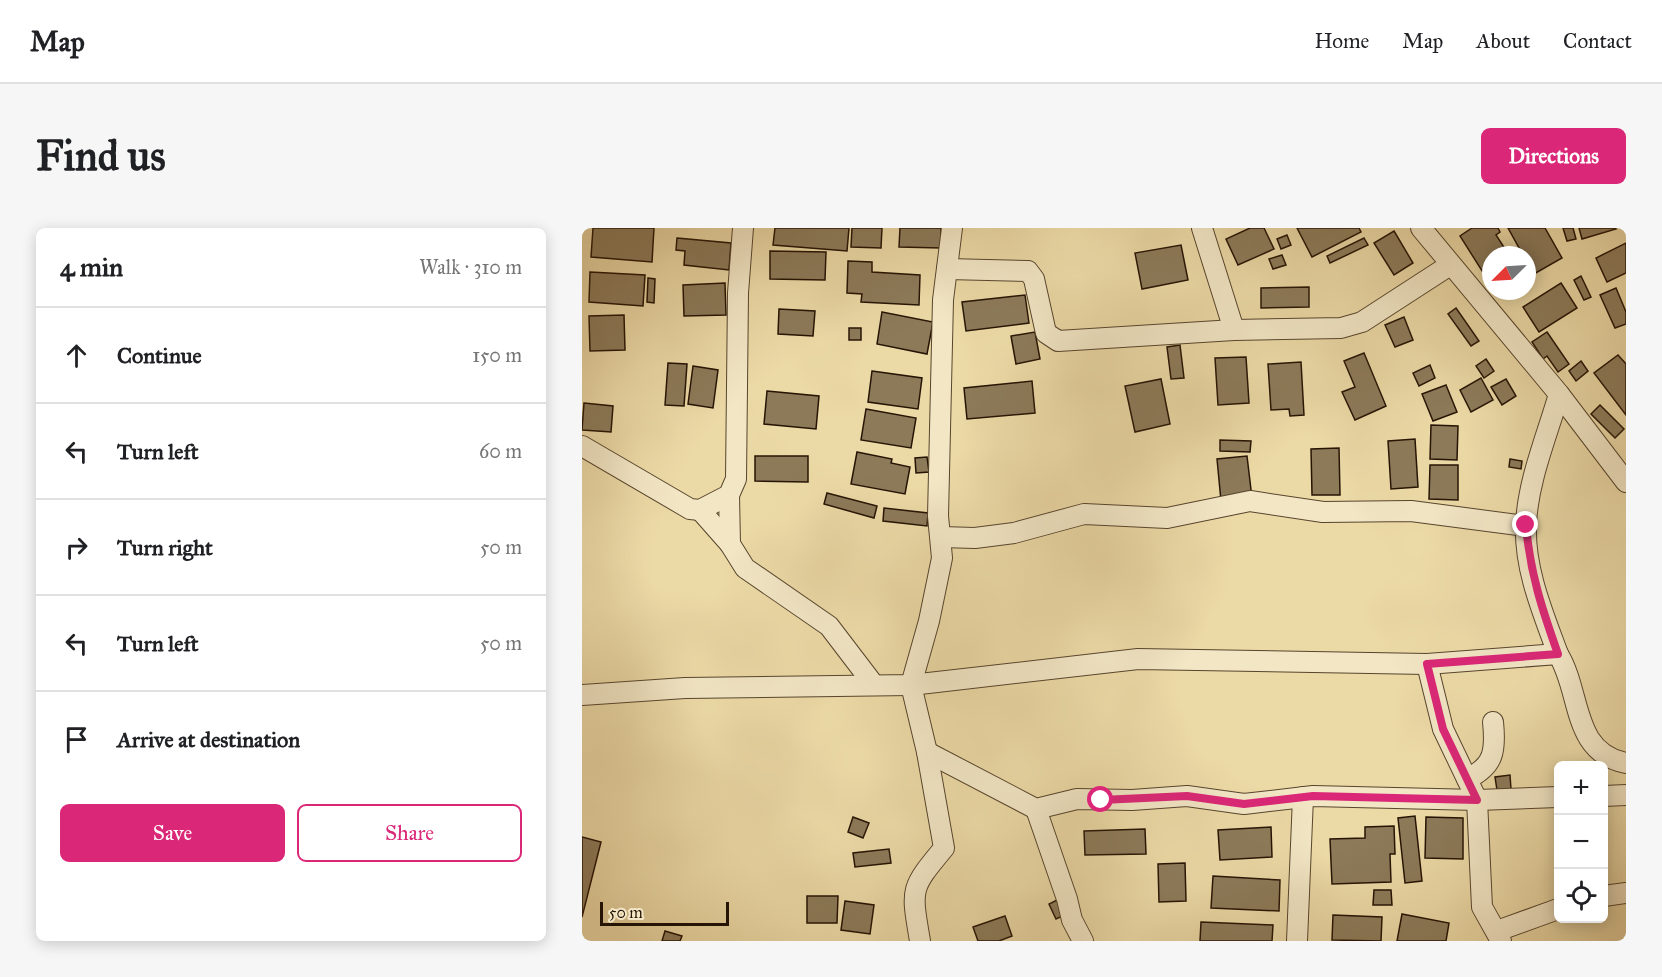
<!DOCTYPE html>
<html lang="en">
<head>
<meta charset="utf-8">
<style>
  :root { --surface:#fff; --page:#f6f6f6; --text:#202124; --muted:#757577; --line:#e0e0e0; --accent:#db2777 }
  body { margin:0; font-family:"IM FELL Great Primer",serif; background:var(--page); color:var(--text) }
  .controls { position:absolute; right:18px; bottom:18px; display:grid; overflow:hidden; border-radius:9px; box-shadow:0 3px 15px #0003 }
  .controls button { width:54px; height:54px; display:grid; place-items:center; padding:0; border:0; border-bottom:2px solid var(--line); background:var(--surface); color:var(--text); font:30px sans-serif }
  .compass { position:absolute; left:900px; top:18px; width:54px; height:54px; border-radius:50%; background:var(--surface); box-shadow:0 3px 15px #0003; rotate:246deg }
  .scale { position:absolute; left:18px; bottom:15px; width:129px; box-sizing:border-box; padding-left:6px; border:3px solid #261405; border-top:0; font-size:16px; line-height:21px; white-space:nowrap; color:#261405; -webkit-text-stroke:4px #f2e6c5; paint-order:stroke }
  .stop { position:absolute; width:18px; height:18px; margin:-14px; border:4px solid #db2777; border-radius:50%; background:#fff }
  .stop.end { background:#db2777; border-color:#fff; box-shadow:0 2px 6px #0008 }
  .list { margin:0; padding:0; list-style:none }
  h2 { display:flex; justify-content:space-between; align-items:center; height:78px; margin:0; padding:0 24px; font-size:26px }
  h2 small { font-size:20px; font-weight:400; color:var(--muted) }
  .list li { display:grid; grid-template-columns:39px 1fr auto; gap:18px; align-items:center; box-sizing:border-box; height:96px; padding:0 24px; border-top:2px solid var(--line) }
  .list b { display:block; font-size:22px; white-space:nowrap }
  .list em { font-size:20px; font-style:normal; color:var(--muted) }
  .actions { display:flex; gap:12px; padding:18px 24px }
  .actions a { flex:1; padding:14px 0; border:2px solid var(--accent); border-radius:9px; text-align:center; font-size:21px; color:var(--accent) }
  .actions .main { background:var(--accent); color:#fff }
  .icon { flex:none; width:33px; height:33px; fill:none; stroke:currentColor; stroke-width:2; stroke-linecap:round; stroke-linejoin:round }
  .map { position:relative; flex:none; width:1044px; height:713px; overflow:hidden; border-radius:9px }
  header { display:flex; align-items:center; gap:36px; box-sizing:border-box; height:84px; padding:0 30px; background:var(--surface); border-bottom:2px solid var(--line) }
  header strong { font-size:28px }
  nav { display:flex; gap:33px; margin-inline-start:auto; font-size:21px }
  .intro { display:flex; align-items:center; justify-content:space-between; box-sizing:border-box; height:144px; padding:0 36px }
  h1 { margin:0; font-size:42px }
  .button { padding:15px 27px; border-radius:9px; background:var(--accent); color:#fff; font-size:21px; font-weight:700 }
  main { display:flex; gap:36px; padding:0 36px }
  aside { flex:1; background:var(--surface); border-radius:9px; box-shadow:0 3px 15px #0003 }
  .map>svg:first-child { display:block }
</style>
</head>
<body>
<header>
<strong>Map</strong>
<nav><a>Home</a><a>Map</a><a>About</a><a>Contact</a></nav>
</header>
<div class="intro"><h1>Find us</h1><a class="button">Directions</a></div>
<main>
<aside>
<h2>4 min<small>Walk · 310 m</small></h2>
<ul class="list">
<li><svg class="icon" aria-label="ahead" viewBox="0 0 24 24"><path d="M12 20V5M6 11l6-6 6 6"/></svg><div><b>Continue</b></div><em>150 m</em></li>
<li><svg class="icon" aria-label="left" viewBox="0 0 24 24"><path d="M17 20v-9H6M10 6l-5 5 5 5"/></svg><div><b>Turn left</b></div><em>60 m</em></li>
<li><svg class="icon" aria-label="right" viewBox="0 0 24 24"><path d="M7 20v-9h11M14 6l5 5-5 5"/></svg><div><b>Turn right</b></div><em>50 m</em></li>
<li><svg class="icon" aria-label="left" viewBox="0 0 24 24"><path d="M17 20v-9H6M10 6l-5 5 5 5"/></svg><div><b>Turn left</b></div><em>50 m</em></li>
<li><svg class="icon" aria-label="arrive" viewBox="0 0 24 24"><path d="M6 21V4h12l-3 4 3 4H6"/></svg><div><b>Arrive at destination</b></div></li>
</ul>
<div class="actions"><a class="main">Save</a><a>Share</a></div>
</aside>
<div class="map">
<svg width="1044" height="713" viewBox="0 0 1044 713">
  <rect width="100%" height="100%" fill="#ebd9a6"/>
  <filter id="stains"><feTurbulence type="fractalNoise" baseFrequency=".00333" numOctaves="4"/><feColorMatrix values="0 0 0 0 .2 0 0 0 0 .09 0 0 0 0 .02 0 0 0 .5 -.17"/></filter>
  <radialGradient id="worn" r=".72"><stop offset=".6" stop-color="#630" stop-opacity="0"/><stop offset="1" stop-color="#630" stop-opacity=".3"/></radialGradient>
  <!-- building -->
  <g fill="#8c7a59" stroke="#261405" stroke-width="1.5">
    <polygon points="11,0 72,0 70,34 9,29"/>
    <polygon points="193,0 267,0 265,23 191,17"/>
    <polygon points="270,0 300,0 299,20 269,19"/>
    <polygon points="318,0 359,0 359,20 317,19"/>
    <polygon points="668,0 682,0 692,21 656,37 644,11"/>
    <polygon points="715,0 777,0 779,4 730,29"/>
    <polygon points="890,0 916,0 918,4 914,7 927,27 909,27 909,57 878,8"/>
    <polygon points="926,0 963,0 980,30 952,46 945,34 945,27 941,27"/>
    <polygon points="981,0 991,0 994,11 985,13"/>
    <polygon points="997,0 1033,0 1034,1 1000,11"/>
    <polygon points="812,3 831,35 812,47 792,15"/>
    <polygon points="705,7 709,17 699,21 695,11"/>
    <polygon points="95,10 149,15 147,42 102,37 103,23 94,22"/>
    <polygon points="782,10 786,17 748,35 745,28"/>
    <polygon points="1044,15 1044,45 1025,54 1014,30"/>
    <polygon points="599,17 606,52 560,61 553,25"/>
    <polygon points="188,23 244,24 243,52 188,51"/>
    <polygon points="700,27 704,37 691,41 687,31"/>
    <polygon points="266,33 290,34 290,44 338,47 337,77 279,74 280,66 265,65"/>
    <polygon points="8,44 63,47 61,78 7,74"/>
    <polygon points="999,48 1009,69 1002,72 992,52"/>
    <polygon points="66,50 73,51 72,75 65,74"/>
    <polygon points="143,55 144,87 102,88 101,57"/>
    <polygon points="979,55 995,80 957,104 941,79"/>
    <polygon points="727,59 727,79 679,80 679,60"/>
    <polygon points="1034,60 1044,84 1044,96 1033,100 1018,67"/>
    <polygon points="443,67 447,95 384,103 380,74"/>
    <polygon points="874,80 897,113 889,118 866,86"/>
    <polygon points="197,81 233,83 231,108 196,106"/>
    <polygon points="300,84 351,94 345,126 295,116"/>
    <polygon points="42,87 43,122 8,123 7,88"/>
    <polygon points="822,89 831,112 813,119 803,97"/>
    <rect x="267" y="100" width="12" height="12"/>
    <polygon points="453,104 458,131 434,136 429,108"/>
    <polygon points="965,104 987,136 976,144 965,128 961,131 950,114"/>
    <polygon points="598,117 602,150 589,151 585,119"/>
    <polygon points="782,125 804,178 773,192 760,164 773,159 762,133"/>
    <polygon points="1036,127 1044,136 1044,187 1012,145"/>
    <polygon points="664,129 667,175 636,177 633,130"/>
    <polygon points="904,131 912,143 902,150 894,138"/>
    <polygon points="999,133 1006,143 994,153 987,143"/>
    <polygon points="719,134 722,187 708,188 707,181 689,182 686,136"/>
    <polygon points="86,135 105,136 102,178 83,177"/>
    <polygon points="848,137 853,150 837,158 831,145"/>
    <polygon points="111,138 136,142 131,180 106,176"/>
    <polygon points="290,143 340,150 336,181 286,174"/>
    <polygon points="899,150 911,172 889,184 878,162"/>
    <polygon points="579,151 588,196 553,204 543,158"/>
    <polygon points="924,151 934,168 920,177 909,159"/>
    <polygon points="450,153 453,185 385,191 382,160"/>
    <polygon points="864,157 875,184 851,193 840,166"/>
    <polygon points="185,163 237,168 234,201 182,196"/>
    <polygon points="2,175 31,178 29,204 0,202"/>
    <polygon points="1018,177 1042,201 1033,210 1009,186"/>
    <polygon points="284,181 334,190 329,220 279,212"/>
    <polygon points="849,197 876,198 875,232 848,231"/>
    <polygon points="833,211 836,259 809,261 806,213"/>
    <polygon points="638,212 669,213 668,224 638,223"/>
    <polygon points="757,220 758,267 730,267 729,221"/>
    <polygon points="275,224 310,231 309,235 328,239 323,266 269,256"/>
    <polygon points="173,228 226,228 226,254 173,253"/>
    <polygon points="665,228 670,270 639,273 635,231"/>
    <polygon points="345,229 347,244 334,245 333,230"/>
    <polygon points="928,231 940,233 939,241 927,239"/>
    <polygon points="848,237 876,237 876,272 847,271"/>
    <polygon points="245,265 295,278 292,290 242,276"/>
    <polygon points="302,280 346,285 345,298 301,293"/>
    <polygon points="928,547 929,561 915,562 913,549"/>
    <polygon points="833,588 840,653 823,655 816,590"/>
    <polygon points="271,589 287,595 281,610 266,604"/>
    <polygon points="844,589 881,590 881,631 843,630"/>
    <polygon points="812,598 813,626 808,626 809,654 750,656 748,611 783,610 783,599"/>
    <polygon points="689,599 690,629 638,632 636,602"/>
    <polygon points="563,601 564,626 503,627 502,603"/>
    <polygon points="0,609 19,614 0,689"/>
    <polygon points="307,621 309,635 273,639 271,625"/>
    <polygon points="603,635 604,673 577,674 576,636"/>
    <polygon points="631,648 698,652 697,683 629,680"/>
    <polygon points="792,662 809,662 810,677 791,677"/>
    <polygon points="225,668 256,668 255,695 225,695"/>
    <polygon points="475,672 483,687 474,691 467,676"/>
    <polygon points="263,673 292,677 288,706 259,702"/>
    <polygon points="820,686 867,695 864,713 815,713"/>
    <polygon points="751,687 800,689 799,713 750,712"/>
    <polygon points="423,688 430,708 417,713 396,713 391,699"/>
    <polygon points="619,694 691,697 690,713 618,713"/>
    <polygon points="83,703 100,708 98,713 80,713"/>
  </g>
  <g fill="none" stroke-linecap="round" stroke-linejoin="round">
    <defs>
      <g id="minor">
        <polyline points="620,0 652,102"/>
        <polyline points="839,0 977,166 1044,254"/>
        <polyline points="365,41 446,43 452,51 464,105 476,113 652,102 759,100 780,94 868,37"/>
        <polyline points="0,218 108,281 118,282 147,267 154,251 156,65 161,0"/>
        <polyline points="147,267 148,316"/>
        <polyline points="118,282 148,316 163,340 247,398 292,457"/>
        <polyline points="359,309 393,310 432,305 502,286 585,290 668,273 741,284 829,283 944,298"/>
        <path d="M976,426C961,385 942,341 944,296C946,252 965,208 977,166"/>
        <polyline points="845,436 861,501 895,572 900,679 919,713"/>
        <path d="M0,467L103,460L329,457L556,431L845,436L976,426C1000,465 989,524 1044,535"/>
        <polyline points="345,524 454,581 495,571 550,572 605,568 662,576 731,568 895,572 976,569"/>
        <path d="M885,551C912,538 914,523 911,494"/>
        <polyline points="1022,568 1044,567"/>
        <polyline points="454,581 485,671 490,692 501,713"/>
        <polyline points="1022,668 1044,665"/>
        <polyline points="915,703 976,681"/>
        <path d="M338,713C329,660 328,661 362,620L345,524L329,457L347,393L360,330L356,288L361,72L370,0"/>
        <polyline points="715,713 721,569"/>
      </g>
    </defs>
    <!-- minor casing -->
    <use href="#minor" stroke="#57452d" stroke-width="22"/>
    <!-- minor -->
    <use href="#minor" stroke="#f2e6c5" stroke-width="20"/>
  </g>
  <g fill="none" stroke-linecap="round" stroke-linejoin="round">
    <!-- route -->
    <path stroke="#db2777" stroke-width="8" d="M519,572L605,568L662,576L731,568L895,572L861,501L845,436L976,426C960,381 948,345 944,297"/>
  </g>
  <rect width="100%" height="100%" filter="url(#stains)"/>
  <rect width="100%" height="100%" fill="url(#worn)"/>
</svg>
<div class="controls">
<button>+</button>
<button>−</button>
<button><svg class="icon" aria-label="locate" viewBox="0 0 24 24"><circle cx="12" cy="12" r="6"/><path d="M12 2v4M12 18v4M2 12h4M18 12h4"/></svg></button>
</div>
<svg class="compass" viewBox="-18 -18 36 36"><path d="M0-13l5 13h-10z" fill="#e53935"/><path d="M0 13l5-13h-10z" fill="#757577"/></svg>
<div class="scale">50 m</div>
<div class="stop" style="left:519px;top:572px"></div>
<div class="stop end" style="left:944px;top:297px"></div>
</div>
</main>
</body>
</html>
